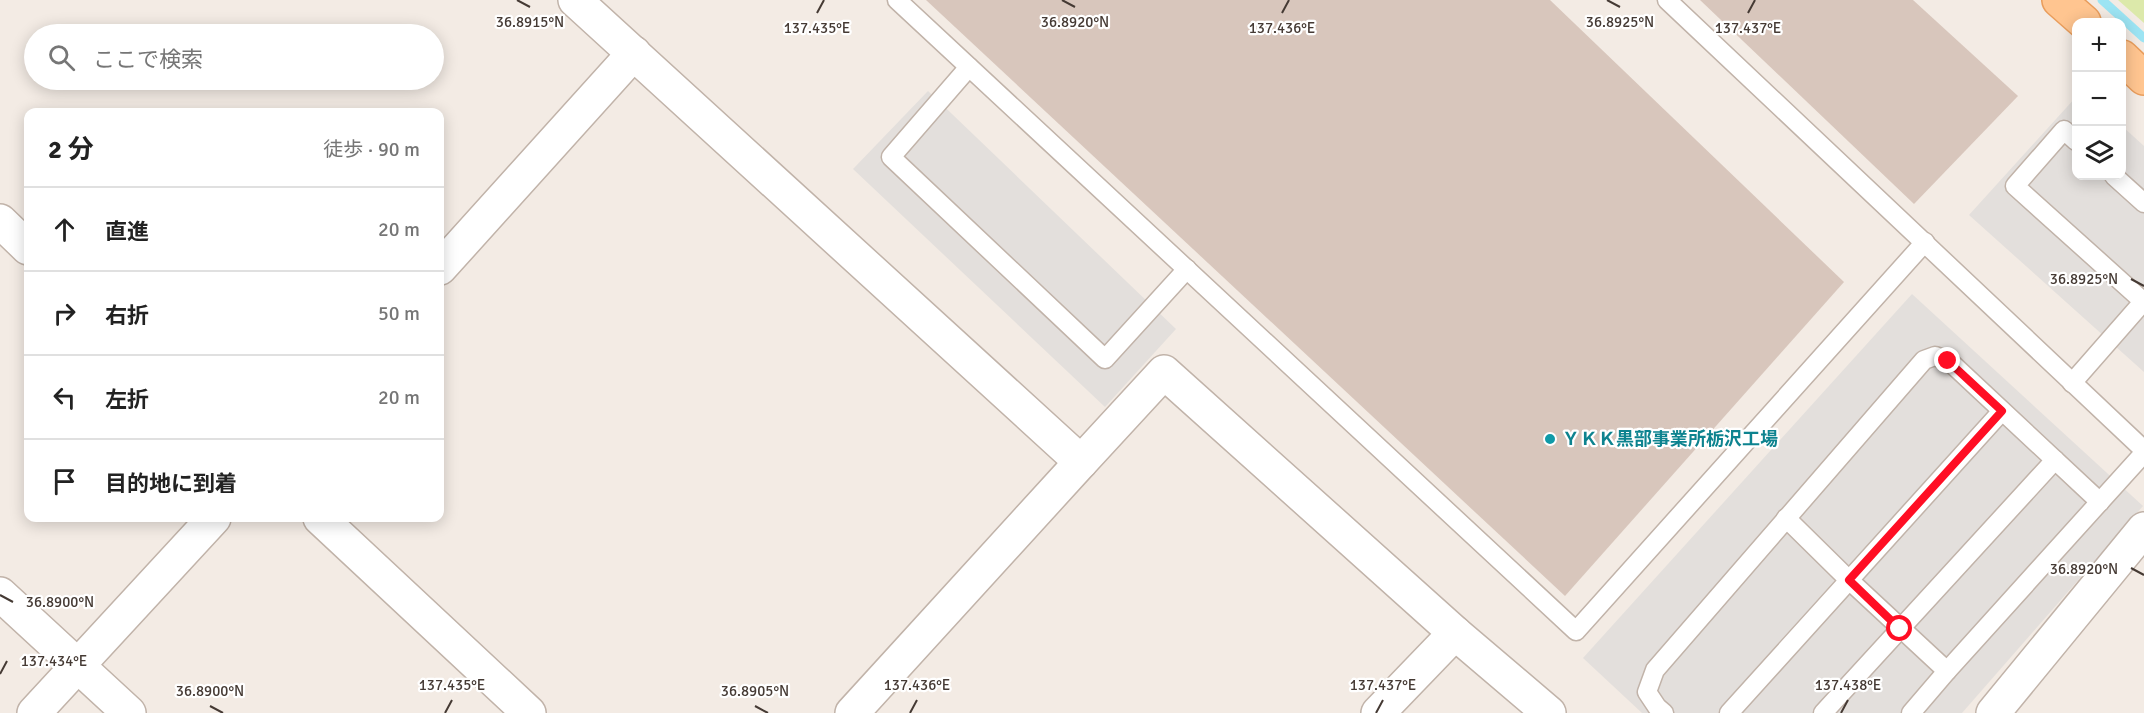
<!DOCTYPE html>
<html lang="ja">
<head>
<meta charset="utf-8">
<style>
  :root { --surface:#fff; --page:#f6f6f6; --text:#222; --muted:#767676; --line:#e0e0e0 }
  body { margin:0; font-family:Signika,"Noto Sans JP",sans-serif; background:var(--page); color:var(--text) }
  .controls { position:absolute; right:18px; top:18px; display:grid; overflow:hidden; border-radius:12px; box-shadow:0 3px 15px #0003 }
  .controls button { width:54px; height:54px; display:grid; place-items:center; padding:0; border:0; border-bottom:2px solid var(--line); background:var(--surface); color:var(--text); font:30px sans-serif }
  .stop { position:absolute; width:18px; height:18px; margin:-14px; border:4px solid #ff0e24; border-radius:50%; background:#fff }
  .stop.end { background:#ff0e24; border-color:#fff; box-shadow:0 2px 6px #0008 }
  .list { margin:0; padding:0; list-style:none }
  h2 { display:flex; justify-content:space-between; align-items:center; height:78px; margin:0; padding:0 24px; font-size:26px }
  h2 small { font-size:20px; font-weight:400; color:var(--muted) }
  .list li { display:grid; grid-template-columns:39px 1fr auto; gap:18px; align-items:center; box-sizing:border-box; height:84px; padding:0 24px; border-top:2px solid var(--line) }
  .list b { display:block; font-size:22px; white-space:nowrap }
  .list em { font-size:20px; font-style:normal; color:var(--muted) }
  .icon { flex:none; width:33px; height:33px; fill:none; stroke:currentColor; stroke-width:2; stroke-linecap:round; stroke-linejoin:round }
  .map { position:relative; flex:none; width:2144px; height:713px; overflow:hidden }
  .search { position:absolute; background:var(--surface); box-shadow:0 3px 15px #0003; left:24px; top:24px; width:420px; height:66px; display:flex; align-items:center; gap:15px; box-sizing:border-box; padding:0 21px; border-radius:33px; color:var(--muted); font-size:22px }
  .panel { position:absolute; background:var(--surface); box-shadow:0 3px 15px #0003; left:24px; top:108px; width:420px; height:414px; border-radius:12px }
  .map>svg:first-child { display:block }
</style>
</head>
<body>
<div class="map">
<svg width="2144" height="713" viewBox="0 0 2144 713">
  <rect width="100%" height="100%" fill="#f3ebe4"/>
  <!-- green -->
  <polygon fill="#dce9aa" points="2118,0 2144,0 2144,23"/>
  <!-- parking -->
  <g fill="#e3dfdc">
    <polygon points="928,91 1176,329 1105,407 853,169"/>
    <polygon points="2076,97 2076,176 2122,176 2122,126 2144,146 2144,372 1969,215"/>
    <polygon points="1912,294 2143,506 1962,713 1642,713 1583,658"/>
  </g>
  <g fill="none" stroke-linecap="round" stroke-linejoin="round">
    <!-- stream -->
    <polyline stroke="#9ce4f3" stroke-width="9" points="2102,0 2144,38"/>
  </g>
  <!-- building -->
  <g fill="#d8c6bc">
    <polygon points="926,0 1550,0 1844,282 1565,596"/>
    <polygon points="1700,0 1913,0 2018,96 1914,204"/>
  </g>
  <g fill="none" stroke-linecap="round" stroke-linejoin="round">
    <defs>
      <g id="service">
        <polyline points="897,0 1576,631 1925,242"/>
        <polyline points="1667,0 2144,450"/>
        <polyline points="969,67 891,157 1105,359 1187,269"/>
        <polyline points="2076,141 2064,130 2015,186 2144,302"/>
        <polyline points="2114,176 2144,203"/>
        <polyline points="2072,383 2143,302"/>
        <polyline points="1786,518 1849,580 1947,671"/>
        <polyline points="1664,713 1657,707 1647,692 1655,670 1924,360 1935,356 1949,361 2100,502"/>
        <polyline points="1729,713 2002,411"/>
        <polyline points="1823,713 2055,460"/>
        <polyline points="1911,713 1947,671 2144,453"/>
      </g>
      <g id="minor">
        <polyline points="575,0 1081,462 1164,372 1455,633 1549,713"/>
        <polyline points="0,221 28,248"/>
        <polyline points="440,268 634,53"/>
        <polyline points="320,518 529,713"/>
        <polyline points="0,594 129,713"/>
        <polyline points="34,713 214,518"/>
        <polyline points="852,713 1081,462"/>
        <polyline points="1378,713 1455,633"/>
        <polyline points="1993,713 2144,529"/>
      </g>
      <g id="primary">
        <polyline points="2059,0 2084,22"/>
        <polyline points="2122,57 2144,78"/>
      </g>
    </defs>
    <!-- service casing -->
    <use href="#service" stroke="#c1b3a9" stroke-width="21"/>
    <!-- minor casing -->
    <use href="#minor" stroke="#c1b3a9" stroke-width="36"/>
    <!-- primary casing -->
    <use href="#primary" stroke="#e99d5c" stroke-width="36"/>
    <!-- service -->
    <use href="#service" stroke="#fff" stroke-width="18"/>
    <!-- minor -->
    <use href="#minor" stroke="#fff" stroke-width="33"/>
    <!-- primary -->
    <use href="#primary" stroke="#ffc590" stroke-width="33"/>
  </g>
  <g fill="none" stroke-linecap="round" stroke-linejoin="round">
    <!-- route -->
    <polyline stroke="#ff0e24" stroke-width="8" points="1900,629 1849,580 2002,411 1948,361"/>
  </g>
  <!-- ticks -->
  <path fill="none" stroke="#453a34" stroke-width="2" d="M517,0L530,7M1062,0L1075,7M1607,0L1620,7M817,13L824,0M1282,13L1289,0M1748,13L1755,0M2131,279L2144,286M2131,568L2144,575M0,595L13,602M0,674L7,661M210,706L223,713M755,706L768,713M445,713L452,700M910,713L917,700M1376,713L1383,700M1841,713L1848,700"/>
  <!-- markers -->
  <circle fill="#0f9aa8" stroke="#fff" stroke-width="2" cx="1550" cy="439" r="6"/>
  <g text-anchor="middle" stroke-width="4.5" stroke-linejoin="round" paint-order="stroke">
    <!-- culture labels -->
    <g font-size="18" font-weight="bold" fill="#0d838f" stroke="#fff" text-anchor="start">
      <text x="1562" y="445">ＹＫＫ黒部事業所栃沢工場</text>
    </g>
  </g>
  <g font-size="15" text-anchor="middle" fill="#453a34" stroke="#fff" stroke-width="4.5" stroke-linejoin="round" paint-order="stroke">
    <text x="530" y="27">36.8915°N</text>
    <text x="1075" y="27">36.8920°N</text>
    <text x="1620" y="27">36.8925°N</text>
    <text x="817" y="33">137.435°E</text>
    <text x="1282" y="33">137.436°E</text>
    <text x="1748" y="33">137.437°E</text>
    <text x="2084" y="284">36.8925°N</text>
    <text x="2084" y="574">36.8920°N</text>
    <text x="60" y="607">36.8900°N</text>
    <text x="54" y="666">137.434°E</text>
    <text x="452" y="690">137.435°E</text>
    <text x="917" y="690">137.436°E</text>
    <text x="1383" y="690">137.437°E</text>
    <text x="1848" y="690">137.438°E</text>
    <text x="210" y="696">36.8900°N</text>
    <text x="755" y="696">36.8905°N</text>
  </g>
</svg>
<div class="controls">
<button>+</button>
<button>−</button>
<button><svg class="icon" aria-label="layers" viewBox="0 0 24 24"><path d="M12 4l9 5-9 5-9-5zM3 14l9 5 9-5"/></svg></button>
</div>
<div class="stop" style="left:1900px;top:629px"></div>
<div class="stop end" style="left:1948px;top:361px"></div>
<div class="search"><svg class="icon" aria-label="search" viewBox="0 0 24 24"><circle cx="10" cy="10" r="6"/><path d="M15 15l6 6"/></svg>ここで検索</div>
<section class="panel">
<h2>2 分<small>徒歩 · 90 m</small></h2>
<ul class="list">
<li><svg class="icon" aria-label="ahead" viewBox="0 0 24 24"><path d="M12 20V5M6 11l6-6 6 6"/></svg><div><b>直進</b></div><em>20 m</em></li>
<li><svg class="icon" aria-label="right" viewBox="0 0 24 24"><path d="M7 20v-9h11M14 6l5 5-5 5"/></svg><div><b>右折</b></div><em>50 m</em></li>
<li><svg class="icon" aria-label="left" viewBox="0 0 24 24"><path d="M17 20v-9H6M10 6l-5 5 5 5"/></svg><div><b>左折</b></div><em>20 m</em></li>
<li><svg class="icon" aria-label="arrive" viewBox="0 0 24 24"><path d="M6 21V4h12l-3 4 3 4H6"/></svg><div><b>目的地に到着</b></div></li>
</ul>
</section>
</div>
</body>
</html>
